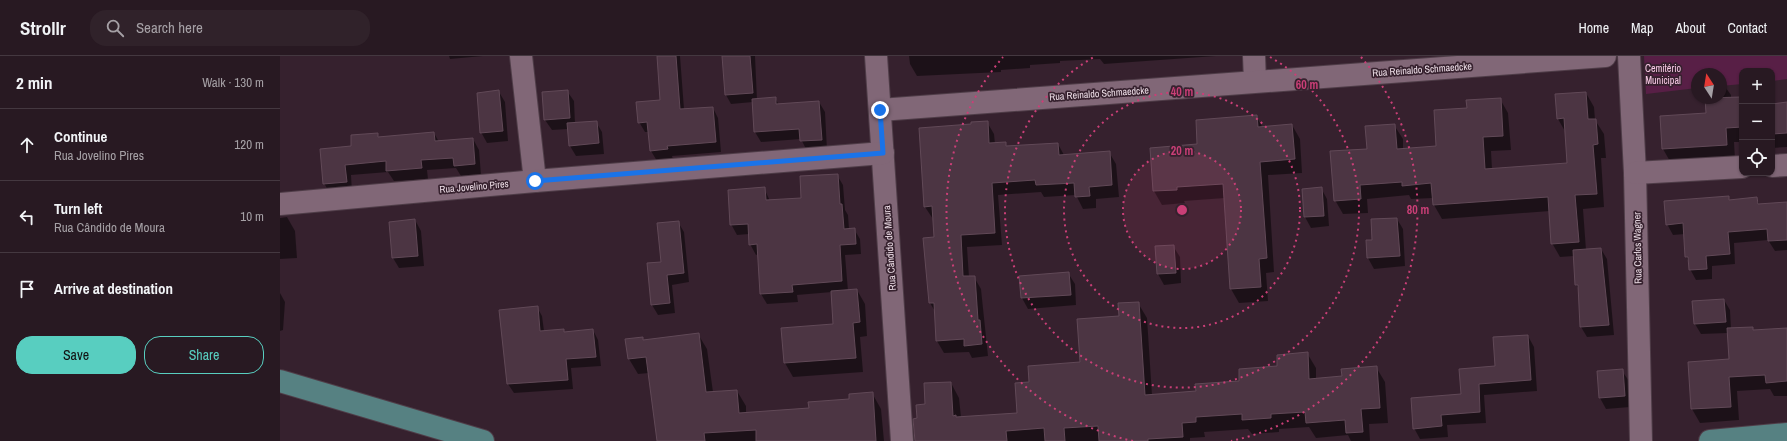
<!DOCTYPE html>
<html lang="en">
<head>
<meta charset="utf-8">
<style>
  :root { --surface:#281922; --page:#30222a; --text:#f1f3f6; --muted:#a5a0a5; --line:#443840; --accent:#58cec0 }
  body { margin:0; font-family:"Archivo Narrow",sans-serif; background:var(--page); color:var(--text) }
  .controls { position:absolute; right:12px; top:12px; display:grid; overflow:hidden; border-radius:8px; box-shadow:0 1px 3px #0004 }
  .controls button { width:36px; height:36px; display:grid; place-items:center; padding:0; border:0; border-bottom:1px solid var(--line); background:var(--surface); color:var(--text); font:20px sans-serif }
  .compass { position:absolute; left:1411px; top:12px; width:36px; height:36px; border-radius:50%; background:var(--surface); box-shadow:0 1px 3px #0004; rotate:348deg }
  .stop { position:absolute; width:12px; height:12px; margin:-9px; border:3px solid #1a73e8; border-radius:50%; background:#fff }
  .stop.end { background:#1a73e8; border-color:#fff; box-shadow:0 1px 4px #0008 }
  .list { margin:0; padding:0; list-style:none }
  h2 { display:flex; justify-content:space-between; align-items:center; height:52px; margin:0; padding:0 16px; font-size:17px }
  h2 small { font-size:13px; font-weight:400; color:var(--muted) }
  .list li { display:grid; grid-template-columns:26px 1fr auto; gap:12px; align-items:center; box-sizing:border-box; height:72px; padding:0 16px; border-top:1px solid var(--line) }
  .list b { display:block; font-size:15px; white-space:nowrap }
  .list p { margin:0; font-size:13px; white-space:nowrap; color:var(--muted) }
  .list em { font-size:13px; font-style:normal; color:var(--muted) }
  .actions { display:flex; gap:8px; padding:12px 16px }
  .actions a { flex:1; padding:9px 0; border:1px solid var(--accent); border-radius:16px; text-align:center; font-size:14px; color:var(--accent) }
  .actions .main { background:var(--accent); color:#111 }
  .icon { flex:none; width:22px; height:22px; fill:none; stroke:currentColor; stroke-width:2; stroke-linecap:round; stroke-linejoin:round }
  .map { position:relative; flex:none; width:1507px; height:385px; overflow:hidden }
  header { display:flex; align-items:center; gap:24px; box-sizing:border-box; height:56px; padding:0 20px; background:var(--surface); border-bottom:1px solid var(--line) }
  header strong { font-size:19px }
  nav { display:flex; gap:22px; margin-inline-start:auto; font-size:14px }
  .search { width:280px; height:36px; background:var(--page); display:flex; align-items:center; gap:10px; box-sizing:border-box; padding:0 14px; border-radius:16px; color:var(--muted); font-size:15px }
  main { display:flex }
  aside { flex:1; background:var(--surface) }
  .map>svg:first-child { display:block }
</style>
</head>
<body>
<header>
<strong>Strollr</strong>
<div class="search"><svg class="icon" aria-label="search" viewBox="0 0 24 24"><circle cx="10" cy="10" r="6"/><path d="M15 15l6 6"/></svg>Search here</div>
<nav><a>Home</a><a>Map</a><a>About</a><a>Contact</a></nav>
</header>
<main>
<aside>
<h2>2 min<small>Walk · 130 m</small></h2>
<ul class="list">
<li><svg class="icon" aria-label="ahead" viewBox="0 0 24 24"><path d="M12 20V5M6 11l6-6 6 6"/></svg><div><b>Continue</b><p>Rua Jovelino Pires</p></div><em>120 m</em></li>
<li><svg class="icon" aria-label="left" viewBox="0 0 24 24"><path d="M17 20v-9H6M10 6l-5 5 5 5"/></svg><div><b>Turn left</b><p>Rua Cândido de Moura</p></div><em>10 m</em></li>
<li><svg class="icon" aria-label="arrive" viewBox="0 0 24 24"><path d="M6 21V4h12l-3 4 3 4H6"/></svg><div><b>Arrive at destination</b></div></li>
</ul>
<div class="actions"><a class="main">Save</a><a>Share</a></div>
</aside>
<div class="map">
<svg width="1507" height="385" viewBox="0 0 1507 385">
  <rect width="100%" height="100%" fill="#36212e"/>
  <!-- green -->
  <polygon fill="#581f46" points="1364,0 1507,0 1507,23 1492,25 1492,15 1462,15 1462,28 1441,30 1441,18 1417,18 1417,32 1366,38"/>
  <!-- shadow -->
  <g fill="#0007">
    <polygon points="169,0 203,0 170,3"/>
    <polygon points="378,0 400,0 404,53 433,52 438,62 441,96 392,100 393,103 377,105 371,95 369,76 365,76 359,66 381,45"/>
    <polygon points="450,0 475,0 477,44 495,42 499,49 539,46 545,56 547,94 527,95 521,83 481,86 475,76 473,46 451,48 446,39"/>
    <polygon points="629,0 936,0 824,8 820,3 780,5 780,7 750,9 750,12 721,14 721,16 637,20 630,8"/>
    <polygon points="1441,25 1451,39 1451,43 1462,42 1462,86 1454,86 1455,103 1391,107 1383,93 1381,61 1427,58 1441,42"/>
    <polygon points="287,35 294,45 295,68 316,66 322,76 324,98 296,100 290,90 288,73 272,74 265,64"/>
    <polygon points="219,36 225,46 228,85 207,87 201,76"/>
    <polygon points="1306,37 1314,51 1315,64 1324,78 1326,102 1321,102 1324,151 1303,153 1306,194 1321,193 1327,203 1334,279 1307,281 1301,271 1299,233 1296,229 1294,200 1280,201 1272,187 1270,155 1162,163 1154,149 1153,142 1131,143 1129,139 1087,143 1088,157 1063,158 1055,144 1088,94 1114,69 1123,83 1123,93 1157,91 1188,53 1220,43 1228,57 1231,94 1211,95 1212,113 1288,108 1286,77 1278,63"/>
    <polygon points="1507,47 1507,91 1492,92 1492,49"/>
    <polygon points="976,60 983,72 1012,69 1020,83 1022,117 988,119 994,216 986,217 988,245 959,247 951,233 945,142 904,145 905,147 882,149 874,135 871,93 918,89"/>
    <polygon points="707,66 714,78 715,88 725,87 727,91 778,88 784,99 829,96 836,108 839,141 816,143 816,152 803,153 796,139 764,141 761,136 718,139 722,189 687,191 689,221 694,221 701,233 708,300 692,302 689,296 664,297 657,285 656,257 650,247 655,182 653,163 645,151 692,69"/>
    <polygon points="154,77 159,86 193,83 199,94 201,119 181,120 176,112 147,114 148,123 114,125 108,116 71,119 72,136 50,138 44,127 73,91 97,78 100,82"/>
    <polygon points="557,119 563,129 565,154 568,159 569,173 574,173 580,183 581,198 565,199 568,235 577,234 585,248 587,280 580,281 583,316 513,321 505,307 502,272 554,269 552,236 517,239 518,246 487,248 481,238 479,198 476,199 470,188 469,178 457,179 451,168 484,132 490,145 523,143"/>
    <polygon points="1041,132 1047,143 1049,170 1031,172 1025,161 1023,134"/>
    <polygon points="1448,141 1450,145 1477,143 1480,149 1507,147 1507,194 1495,195 1488,184 1454,187 1455,208 1432,210 1432,223 1416,224 1410,213 1409,206 1406,201 1405,178 1393,179 1387,168"/>
    <polygon points="7,161 15,175 17,202 0,203 0,162"/>
    <polygon points="1117,163 1123,173 1125,210 1094,213 1088,202 1087,185 1093,184"/>
    <polygon points="135,164 141,175 144,210 119,212 113,202"/>
    <polygon points="398,166 404,176 409,226 392,229 395,257 378,259 372,249 368,208 382,207"/>
    <polygon points="893,190 900,201 901,227 884,229 878,218 876,191"/>
    <polygon points="788,217 795,228 796,249 748,253 742,242 740,221"/>
    <polygon points="0,237 5,246 3,274 0,275"/>
    <polygon points="1444,244 1450,254 1451,273 1472,272 1474,275 1507,273 1507,340 1494,340 1490,333 1457,335 1459,364 1420,367 1412,353 1409,307 1450,304 1448,277 1421,278 1415,268"/>
    <polygon points="858,247 867,262 872,339 917,336 960,326 999,311 1027,297 1036,312 1036,323 1063,321 1096,311 1105,326 1108,367 1089,368 1090,385 1071,385 1068,379 1036,382 1029,371 999,373 999,376 972,378 968,373 924,376 925,381 910,382 910,385 636,385 646,349 671,327 679,342 681,361 738,358 750,327 801,306 840,261"/>
    <polygon points="257,251 262,260 264,275 283,274 285,277 313,274 318,284 321,310 291,312 293,333 234,337 228,328"/>
    <polygon points="418,278 427,293 433,336 457,335 466,350 466,358 530,353 592,337 601,353 604,385 378,385 369,317 358,318 349,303 362,282 364,285"/>
    <polygon points="1248,280 1254,291 1257,335 1204,339 1206,367 1167,369 1168,381 1140,383 1134,372 1182,339 1216,311"/>
    <polygon points="1342,315 1349,325 1350,351 1326,353 1320,342 1318,316"/>
  </g>
  <!-- building -->
  <g fill="#4c3543" stroke="#614957">
    <polygon points="377,0 396,0 400,53 433,51 436,86 387,90 388,93 370,95 367,66 358,67 356,46 380,44"/>
    <polygon points="442,0 470,0 473,37 445,39"/>
    <polygon points="219,34 223,75 200,77 197,37"/>
    <polygon points="288,34 290,62 264,64 262,36"/>
    <polygon points="1306,36 1308,63 1316,63 1318,88 1313,89 1317,138 1295,139 1299,186 1271,188 1268,141 1153,149 1151,127 1122,130 1122,126 1080,129 1081,143 1054,145 1050,95 1087,93 1085,70 1115,68 1117,93 1156,90 1154,54 1187,52 1186,44 1221,42 1223,80 1203,81 1205,113 1287,107 1284,62 1277,63 1275,38"/>
    <polygon points="496,41 496,48 539,45 542,84 520,85 519,73 474,76 472,43"/>
    <polygon points="1462,41 1462,71 1446,72 1447,89 1382,93 1380,60 1426,57 1425,42"/>
    <polygon points="1507,46 1507,77 1492,78 1492,48"/>
    <polygon points="977,59 978,71 1012,68 1015,103 980,106 987,202 979,203 981,231 950,233 943,128 897,131 897,134 873,135 870,92 917,88 916,64"/>
    <polygon points="317,65 319,87 289,90 287,67"/>
    <polygon points="708,65 709,87 726,86 726,90 778,87 779,99 830,95 832,129 809,131 810,140 795,141 794,127 756,129 755,124 712,127 715,177 681,179 683,220 695,220 698,264 700,264 702,288 684,290 684,283 656,285 654,247 649,247 643,182 654,181 652,150 644,151 639,72 691,68 691,66"/>
    <polygon points="154,76 155,85 193,82 195,108 174,110 173,102 141,104 142,112 106,115 106,105 65,109 67,126 43,128 40,93 71,90 71,79 98,77 98,81"/>
    <polygon points="558,118 560,148 562,148 564,173 575,172 576,188 560,189 562,225 512,229 513,236 480,238 477,188 469,189 468,168 450,169 448,134 485,131 486,144 521,142 520,120"/>
    <polygon points="1042,131 1044,160 1024,161 1022,133"/>
    <polygon points="1449,140 1449,144 1477,141 1478,148 1507,146 1507,184 1488,185 1487,173 1448,176 1450,198 1426,200 1427,213 1409,214 1408,201 1405,201 1403,167 1386,169 1384,145"/>
    <polygon points="1117,162 1120,200 1087,202 1086,184 1092,184 1091,163"/>
    <polygon points="135,163 138,200 112,202 109,166"/>
    <polygon points="399,165 404,217 387,219 390,247 371,249 367,207 381,206 377,167"/>
    <polygon points="894,189 896,217 877,218 875,190"/>
    <polygon points="1321,192 1329,269 1300,271 1298,229 1295,229 1293,194"/>
    <polygon points="789,216 791,239 741,242 739,220"/>
    <polygon points="577,233 580,266 573,267 576,302 504,307 501,272 553,268 551,235"/>
    <polygon points="1444,243 1446,266 1414,268 1412,245"/>
    <polygon points="859,246 865,339 916,335 915,328 959,325 959,313 997,310 997,299 1028,296 1029,323 1062,320 1061,313 1097,310 1100,352 1081,353 1083,376 1066,377 1065,364 1026,367 1025,356 991,358 991,362 962,364 962,358 916,361 916,366 902,367 903,381 868,383 868,385 819,385 818,370 784,372 785,385 765,385 764,372 726,375 727,385 635,385 633,363 637,362 636,349 645,348 644,327 671,326 673,360 676,359 676,361 737,357 735,327 749,326 748,310 800,306 797,263 839,260 838,247"/>
    <polygon points="258,250 260,275 284,273 284,276 313,273 316,301 286,303 288,324 227,328 219,254"/>
    <polygon points="1473,271 1473,274 1507,272 1507,325 1486,327 1485,319 1449,321 1451,351 1411,353 1408,306 1449,303 1447,272"/>
    <polygon points="419,277 426,336 457,334 459,357 529,352 528,346 569,343 569,338 593,336 596,385 476,385 476,374 424,377 425,385 377,385 366,301 348,303 345,283 363,281 363,284"/>
    <polygon points="1248,279 1251,324 1199,328 1200,356 1161,359 1162,370 1133,373 1131,342 1181,338 1179,313 1215,310 1213,281"/>
    <polygon points="1343,313 1345,340 1319,342 1317,315"/>
  </g>
  <g fill="none" stroke-linecap="round" stroke-linejoin="round">
    <defs>
      <g id="minor">
        <polyline points="241,0 255,125"/>
        <polyline points="596,0 622,385"/>
        <polyline points="974,0 975,25"/>
        <polyline points="1349,0 1355,117 1361,385"/>
        <polyline points="600,54 1325,0"/>
        <polyline points="1492,110 1507,109"/>
        <polyline points="1355,117 1462,111"/>
        <polyline points="0,148 255,125 603,97"/>
      </g>
      <g id="major">
        <polyline points="0,325 203,385"/>
        <polyline points="1430,385 1507,378"/>
      </g>
    </defs>
    <!-- minor casing -->
    <use href="#minor" stroke="#4f3d48" stroke-width="24"/>
    <!-- major casing -->
    <use href="#major" stroke="#4f3d48" stroke-width="24"/>
    <!-- minor -->
    <use href="#minor" stroke="#816777" stroke-width="22"/>
    <!-- major -->
    <use href="#major" stroke="#568182" stroke-width="22"/>
  </g>
  <g fill="none" stroke-linecap="round" stroke-linejoin="round">
    <!-- route -->
    <polyline stroke="#1a73e8" stroke-width="5" points="255,125 603,97 600,54"/>
  </g>
  <!-- distance rings -->
  <circle cx="902" cy="154" r="59" fill="#ca3f77" fill-opacity=".12"/>
  <g fill="none" stroke="#ca3f77" stroke-width="2" stroke-dasharray="2 4">
    <circle cx="902" cy="154" r="59"/>
    <circle cx="902" cy="154" r="118"/>
    <path d="M990 1A177 177 0 1 1 814 1"/>
    <path d="M853 385A236 236 0 0 1 723 1M1081 1A236 236 0 0 1 951 385"/>
  </g>
  <g text-anchor="middle" stroke-width="3.5" stroke-linejoin="round" paint-order="stroke">
    <!-- park labels -->
    <g font-size="10" fill="#f9cae6" stroke="#36212e">
      <text x="1383" y="16">Cemitério<tspan x="1383" dy="12">Municipal</tspan></text>
    </g>
    <!-- street labels -->
    <g font-size="10" fill="#ecdde6" stroke="#36212e">
      <text transform="translate(1142 13) rotate(-4)" y="4">Rua Reinaldo Schmaedcke</text>
      <text transform="translate(819 37) rotate(-4)" y="4">Rua Reinaldo Schmaedcke</text>
      <text transform="translate(194 130) rotate(-5)" y="4">Rua Jovelino Pires</text>
      <text transform="translate(609 192) rotate(-94)" y="4">Rua Cândido de Moura</text>
      <text transform="translate(1357 192) rotate(-91)" y="4">Rua Carlos Wagner</text>
    </g>
  </g>
  <circle cx="902" cy="154" r="6" fill="#ca3f77" stroke="#36212e" stroke-width="2"/>
  <g font-size="12" text-anchor="middle" font-weight="bold" fill="#ca3f77" stroke="#36212e" stroke-width="3.5" stroke-linejoin="round" paint-order="stroke">
    <text x="1027" y="33">60 m</text>
    <text x="902" y="40">40 m</text>
    <text x="902" y="99">20 m</text>
    <text x="1138" y="158">80 m</text>
  </g>
</svg>
<div class="controls">
<button>+</button>
<button>−</button>
<button><svg class="icon" aria-label="locate" viewBox="0 0 24 24"><circle cx="12" cy="12" r="6"/><path d="M12 2v4M12 18v4M2 12h4M18 12h4"/></svg></button>
</div>
<svg class="compass" viewBox="-18 -18 36 36"><path d="M0-13l5 13h-10z" fill="#e53935"/><path d="M0 13l5-13h-10z" fill="#a5a0a5"/></svg>
<div class="stop" style="left:255px;top:125px"></div>
<div class="stop end" style="left:600px;top:54px"></div>
</div>
</main>
</body>
</html>
